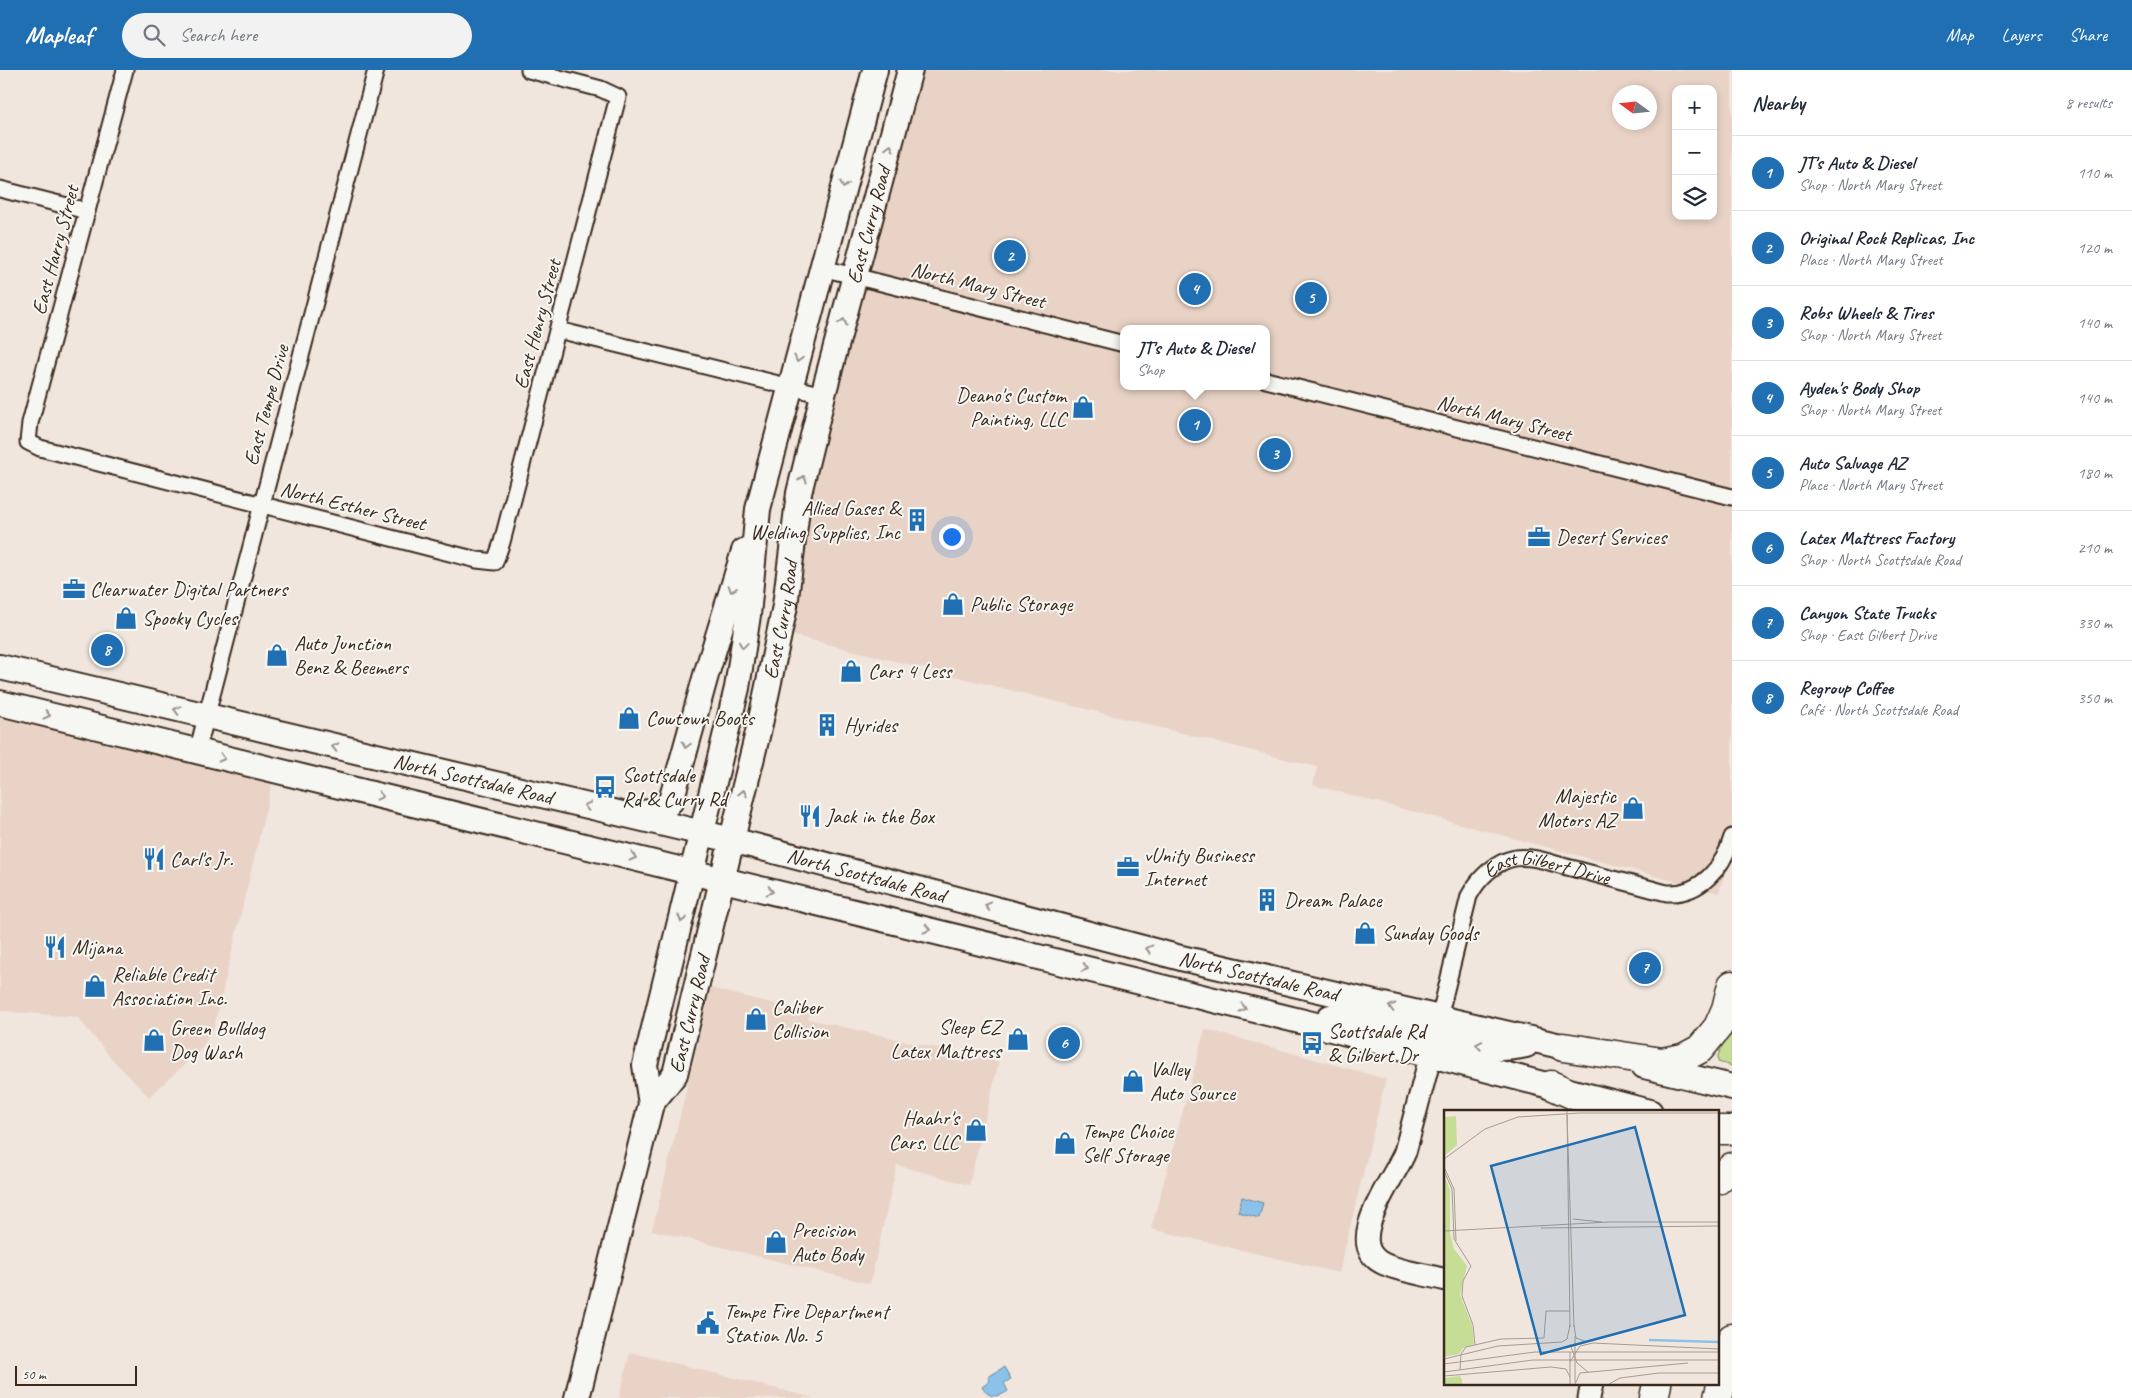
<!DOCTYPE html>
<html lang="en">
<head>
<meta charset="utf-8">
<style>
  :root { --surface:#fff; --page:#f2f2f3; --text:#1f2937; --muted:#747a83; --line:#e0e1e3; --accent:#1f6fb2 }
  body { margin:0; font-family:Caveat,sans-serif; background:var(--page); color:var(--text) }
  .controls { position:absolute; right:15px; top:15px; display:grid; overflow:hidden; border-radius:10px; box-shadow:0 2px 8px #0003 }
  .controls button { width:45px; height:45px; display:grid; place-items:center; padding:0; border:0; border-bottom:1px solid var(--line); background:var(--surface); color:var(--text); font:25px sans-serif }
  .compass { position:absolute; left:1612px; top:15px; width:45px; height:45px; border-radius:50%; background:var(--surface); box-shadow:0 2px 8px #0003; rotate:285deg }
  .scale { position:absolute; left:15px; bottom:12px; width:122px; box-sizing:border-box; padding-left:5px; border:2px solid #3b2a1e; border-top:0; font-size:14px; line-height:18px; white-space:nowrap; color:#3b2a1e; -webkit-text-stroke:4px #f6f6f2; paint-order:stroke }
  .you { position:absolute; left:951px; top:466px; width:18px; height:18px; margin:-12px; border:4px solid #fff; border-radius:50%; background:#1a73e8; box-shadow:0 0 0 8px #1a73e833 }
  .badge { display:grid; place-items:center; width:32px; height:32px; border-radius:50%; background:var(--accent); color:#fff; font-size:16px; font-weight:700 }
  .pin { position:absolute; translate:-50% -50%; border:2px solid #fff; box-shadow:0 1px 5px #0006 }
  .popup { position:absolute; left:1120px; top:255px; width:150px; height:65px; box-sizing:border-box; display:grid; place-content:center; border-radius:10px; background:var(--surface); filter:drop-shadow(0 1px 4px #0005); font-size:16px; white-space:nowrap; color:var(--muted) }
  .popup b { font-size:19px; color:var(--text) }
  .popup::after { content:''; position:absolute; left:50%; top:100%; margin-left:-10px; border:10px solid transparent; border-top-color:var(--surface) }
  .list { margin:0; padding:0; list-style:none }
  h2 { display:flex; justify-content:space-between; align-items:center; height:65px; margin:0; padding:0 20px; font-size:21px }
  h2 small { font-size:16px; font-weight:400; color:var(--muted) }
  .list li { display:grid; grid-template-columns:32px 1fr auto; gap:15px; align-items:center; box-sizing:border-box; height:75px; padding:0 20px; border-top:1px solid var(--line) }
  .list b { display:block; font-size:19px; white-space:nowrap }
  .list p { margin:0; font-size:16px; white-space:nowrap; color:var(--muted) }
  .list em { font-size:16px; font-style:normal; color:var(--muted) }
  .icon { flex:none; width:28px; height:28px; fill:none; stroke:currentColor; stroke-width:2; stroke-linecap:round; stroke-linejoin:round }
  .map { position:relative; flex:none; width:1732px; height:1328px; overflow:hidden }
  header { display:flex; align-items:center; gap:30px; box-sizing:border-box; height:70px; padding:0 25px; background:var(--accent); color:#fff }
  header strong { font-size:24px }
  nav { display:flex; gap:28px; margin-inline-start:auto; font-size:18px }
  .search { width:350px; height:45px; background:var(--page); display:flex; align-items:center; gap:12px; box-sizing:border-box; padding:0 18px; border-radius:28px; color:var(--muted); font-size:19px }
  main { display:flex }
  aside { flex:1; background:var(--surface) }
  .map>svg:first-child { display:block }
</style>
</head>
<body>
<header>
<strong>Mapleaf</strong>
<div class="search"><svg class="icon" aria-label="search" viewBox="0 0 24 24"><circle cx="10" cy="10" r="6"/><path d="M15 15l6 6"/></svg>Search here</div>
<nav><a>Map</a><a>Layers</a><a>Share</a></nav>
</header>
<main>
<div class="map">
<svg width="1732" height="1328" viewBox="0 0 1732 1328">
  <rect width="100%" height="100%" fill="#f0e6de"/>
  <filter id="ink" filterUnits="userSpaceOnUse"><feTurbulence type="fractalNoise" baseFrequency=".02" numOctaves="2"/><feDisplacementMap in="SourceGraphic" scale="10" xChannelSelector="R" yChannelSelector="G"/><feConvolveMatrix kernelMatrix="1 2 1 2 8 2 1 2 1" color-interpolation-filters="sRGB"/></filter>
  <g filter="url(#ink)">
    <!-- built -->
    <g fill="#e9d3c6" fill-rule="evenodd">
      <path d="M920,0H1732V777L1719,823L1313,715L1317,697L783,563L842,293ZM1676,19H1713V146H1676ZM1620,22H1650V52H1620ZM1124,259H1266V316H1124Z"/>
      <polygon points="0,633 275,701 214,957 201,979 149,1027 114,991 77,947 0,941"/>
      <polygon points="711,918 810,943 808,949 999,992 969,1115 897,1095 870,1214 652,1160"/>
      <polygon points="1205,959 1386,1009 1339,1203 1151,1159"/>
      <polygon points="630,1282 814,1328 619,1328"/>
    </g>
    <!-- green -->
    <polygon fill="#c5dd94" stroke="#808459" points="1732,947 1732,996 1718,992 1718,986"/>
    <!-- water -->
    <g fill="#8bc2e9" stroke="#6b8598">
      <polygon points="1242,1127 1263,1133 1259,1148 1238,1142"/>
      <path d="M1004,1297L1011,1309L1004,1313L1008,1321C998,1328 988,1328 982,1317L990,1311L988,1307Z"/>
    </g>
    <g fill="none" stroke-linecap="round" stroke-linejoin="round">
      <defs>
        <g id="street">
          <polyline points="125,0 30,353 28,372 40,378 477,490 495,492 502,472 618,27 601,19 529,0"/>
          <polyline points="0,119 87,141"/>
          <polyline points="822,198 1124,274"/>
          <polyline points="558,260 823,325"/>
          <polyline points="1266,310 1732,427"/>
          <polyline points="197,682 376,0"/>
          <path id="s1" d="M1439,948L1469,826C1478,809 1494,792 1515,788C1533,785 1553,794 1571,798C1603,806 1635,815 1667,823C1700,825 1724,797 1732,767"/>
        </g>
        <g id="secondary">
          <path d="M1431,984L1405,1082C1395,1108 1342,1172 1382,1193C1397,1201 1428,1205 1446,1210"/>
          <polyline points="1589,1328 1592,1314"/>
        </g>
        <g id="primary">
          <path id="s2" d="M0,597L732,770L1181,888L1582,981"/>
          <polyline points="0,633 1312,954 1650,1042"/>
          <path d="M634,744C648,742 662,742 671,731L706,605L744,481"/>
          <path d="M1330,947L1367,951L1422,963C1431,962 1438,958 1439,948"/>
          <path d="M1431,984C1432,979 1433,974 1438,971C1452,966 1472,975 1486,977C1499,979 1512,978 1526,975"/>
          <polyline points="1644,996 1732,1017"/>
          <path id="s3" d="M651,1034L675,1004L760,654L785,536L799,423L823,325L910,0"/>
          <polyline points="577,1328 651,1034 645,995 737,618 748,545 758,439 875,0"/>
        </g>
        <g id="highway">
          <polyline points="1563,977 1662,992 1683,988 1700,979 1718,957 1726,939 1732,915"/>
          <polyline points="1551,1015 1612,1042"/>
          <polyline points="1718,1060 1732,1060"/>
          <polyline points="1718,1110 1732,1097"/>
          <polyline points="1654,1328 1657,1314"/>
          <polyline points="1718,1328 1732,1268"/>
        </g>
      </defs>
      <!-- street casing -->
      <use href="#street" stroke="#3b2a1e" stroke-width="19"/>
      <!-- secondary casing -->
      <use href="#secondary" stroke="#3b2a1e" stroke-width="25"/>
      <!-- primary casing -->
      <use href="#primary" stroke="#3b2a1e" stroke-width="28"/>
      <!-- highway casing -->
      <use href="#highway" stroke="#3b2a1e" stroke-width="31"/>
      <!-- street -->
      <use href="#street" stroke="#f6f6f2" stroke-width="15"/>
      <!-- secondary -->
      <use href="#secondary" stroke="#f6f6f2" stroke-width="21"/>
      <!-- primary -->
      <use href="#primary" stroke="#f6f6f2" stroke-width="24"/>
      <!-- highway -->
      <use href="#highway" stroke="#f6f6f2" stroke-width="28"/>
    </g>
    <!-- one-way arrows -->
    <defs><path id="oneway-chevron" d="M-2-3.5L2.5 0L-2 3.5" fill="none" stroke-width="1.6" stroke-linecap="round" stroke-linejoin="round" transform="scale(1.25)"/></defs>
    <g stroke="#989088">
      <use href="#oneway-chevron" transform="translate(890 78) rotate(-75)"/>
      <use href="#oneway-chevron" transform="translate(844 115) rotate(105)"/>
      <use href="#oneway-chevron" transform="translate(843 252) rotate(-75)"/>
      <use href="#oneway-chevron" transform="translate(798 289) rotate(105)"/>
      <use href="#oneway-chevron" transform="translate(803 409) rotate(-76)"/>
      <use href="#oneway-chevron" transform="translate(732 519) rotate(108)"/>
      <use href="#oneway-chevron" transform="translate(743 575) rotate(98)"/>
      <use href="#oneway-chevron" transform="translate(177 640) rotate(-166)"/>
      <use href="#oneway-chevron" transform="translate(47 645) rotate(14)"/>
      <use href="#oneway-chevron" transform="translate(686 675) rotate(105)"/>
      <use href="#oneway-chevron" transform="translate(335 677) rotate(-167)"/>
      <use href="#oneway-chevron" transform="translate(222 688) rotate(14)"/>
      <use href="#oneway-chevron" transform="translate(743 723) rotate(-77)"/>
      <use href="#oneway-chevron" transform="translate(380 726) rotate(13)"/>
      <use href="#oneway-chevron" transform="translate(587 736) rotate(-167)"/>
      <use href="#oneway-chevron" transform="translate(633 787) rotate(14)"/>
      <use href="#oneway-chevron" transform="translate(770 821) rotate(14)"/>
      <use href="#oneway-chevron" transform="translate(988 836) rotate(-165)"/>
      <use href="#oneway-chevron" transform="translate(682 849) rotate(104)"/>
      <use href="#oneway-chevron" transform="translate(927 859) rotate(14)"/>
      <use href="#oneway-chevron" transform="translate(1149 879) rotate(-165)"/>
      <use href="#oneway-chevron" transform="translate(1085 898) rotate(14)"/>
      <use href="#oneway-chevron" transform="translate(1392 937) rotate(-167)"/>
      <use href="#oneway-chevron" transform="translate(1243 938) rotate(14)"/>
      <use href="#oneway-chevron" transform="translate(1479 975) rotate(-169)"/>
    </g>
  </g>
  <!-- icons -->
  <defs>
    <symbol id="shop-bare" viewBox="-9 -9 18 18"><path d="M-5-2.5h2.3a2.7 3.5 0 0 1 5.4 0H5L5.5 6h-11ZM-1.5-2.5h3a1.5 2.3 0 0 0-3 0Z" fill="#1f6fb2" stroke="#f6f6f2" stroke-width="2.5" paint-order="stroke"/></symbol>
    <symbol id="building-bare" viewBox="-9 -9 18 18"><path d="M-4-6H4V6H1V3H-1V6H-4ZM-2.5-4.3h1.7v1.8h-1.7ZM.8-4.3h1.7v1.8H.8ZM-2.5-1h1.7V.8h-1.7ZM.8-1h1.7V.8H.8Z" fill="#1f6fb2" stroke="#f6f6f2" stroke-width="2.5" paint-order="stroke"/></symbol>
    <symbol id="office-bare" viewBox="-9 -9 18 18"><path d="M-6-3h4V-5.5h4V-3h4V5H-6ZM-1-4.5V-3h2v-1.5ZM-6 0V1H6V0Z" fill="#1f6fb2" stroke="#f6f6f2" stroke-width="2.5" paint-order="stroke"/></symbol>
    <symbol id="bus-bare" viewBox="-9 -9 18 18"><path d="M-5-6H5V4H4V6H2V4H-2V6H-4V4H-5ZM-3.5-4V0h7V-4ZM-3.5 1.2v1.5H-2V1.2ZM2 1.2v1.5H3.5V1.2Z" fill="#1f6fb2" stroke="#f6f6f2" stroke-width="2.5" paint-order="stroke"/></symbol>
    <symbol id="restaurant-bare" viewBox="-9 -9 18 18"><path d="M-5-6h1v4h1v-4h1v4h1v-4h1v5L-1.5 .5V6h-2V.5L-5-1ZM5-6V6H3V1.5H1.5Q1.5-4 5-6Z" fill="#1f6fb2" stroke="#f6f6f2" stroke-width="2.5" paint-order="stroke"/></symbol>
    <symbol id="civic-bare" viewBox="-9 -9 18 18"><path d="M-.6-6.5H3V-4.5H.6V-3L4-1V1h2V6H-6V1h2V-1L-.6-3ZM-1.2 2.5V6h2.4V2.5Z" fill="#1f6fb2" stroke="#f6f6f2" stroke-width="2.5" paint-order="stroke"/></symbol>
  </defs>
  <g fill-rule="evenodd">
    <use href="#shop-bare" x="1067" y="321" width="32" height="32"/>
    <use href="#building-bare" x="901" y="434" width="32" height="32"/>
    <use href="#office-bare" x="1523" y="451" width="32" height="32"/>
    <use href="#office-bare" x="58" y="503" width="32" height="32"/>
    <use href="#shop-bare" x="937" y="518" width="32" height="32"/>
    <use href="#shop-bare" x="110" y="532" width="32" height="32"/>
    <use href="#shop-bare" x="261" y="569" width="32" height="32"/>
    <use href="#shop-bare" x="835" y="585" width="32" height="32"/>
    <use href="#shop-bare" x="613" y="632" width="32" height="32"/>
    <use href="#building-bare" x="811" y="639" width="32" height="32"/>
    <use href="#bus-bare" x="589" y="701" width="32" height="32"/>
    <use href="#shop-bare" x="1617" y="722" width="32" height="32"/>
    <use href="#restaurant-bare" x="794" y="730" width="32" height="32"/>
    <use href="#restaurant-bare" x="138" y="773" width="32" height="32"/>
    <use href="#office-bare" x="1112" y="781" width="32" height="32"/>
    <use href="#building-bare" x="1251" y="814" width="32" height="32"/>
    <use href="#shop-bare" x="1349" y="847" width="32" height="32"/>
    <use href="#restaurant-bare" x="39" y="861" width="32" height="32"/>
    <use href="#shop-bare" x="79" y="900" width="32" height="32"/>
    <use href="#shop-bare" x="740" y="933" width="32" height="32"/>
    <use href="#shop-bare" x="1002" y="953" width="32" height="32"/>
    <use href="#shop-bare" x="138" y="954" width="32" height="32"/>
    <use href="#bus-bare" x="1296" y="957" width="32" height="32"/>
    <use href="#shop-bare" x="1117" y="995" width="32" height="32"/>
    <use href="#shop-bare" x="960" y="1044" width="32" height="32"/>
    <use href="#shop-bare" x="1049" y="1057" width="32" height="32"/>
    <use href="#shop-bare" x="760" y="1156" width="32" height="32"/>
    <use href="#civic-bare" x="692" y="1237" width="32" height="32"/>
  </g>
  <g text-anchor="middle" stroke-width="4" stroke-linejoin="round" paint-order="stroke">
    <!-- street labels -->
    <g font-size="21" fill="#3b2a1e" stroke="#f6f6f2">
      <text dy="7" stroke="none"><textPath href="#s3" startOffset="910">East Curry Road</textPath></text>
      <text transform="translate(55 180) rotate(-75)" y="7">East Harry Street</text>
      <text transform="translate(978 215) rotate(14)" y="7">North Mary Street</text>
      <text transform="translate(537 254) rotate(-75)" y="7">East Henry Street</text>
      <text transform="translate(266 335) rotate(-75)" y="7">East Tempe Drive</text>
      <text transform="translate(1504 348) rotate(14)" y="7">North Mary Street</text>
      <text transform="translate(353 436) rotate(14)" y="7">North Esther Street</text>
      <text dy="7" stroke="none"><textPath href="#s3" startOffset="505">East Curry Road</textPath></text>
      <text dy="7" stroke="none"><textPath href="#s2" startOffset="486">North Scottsdale Road</textPath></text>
      <text dy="7" stroke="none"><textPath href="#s2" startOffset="891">North Scottsdale Road</textPath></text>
      <text dy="7" stroke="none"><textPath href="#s1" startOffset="219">East Gilbert Drive</textPath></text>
      <text dy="7" stroke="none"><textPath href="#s2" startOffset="1296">North Scottsdale Road</textPath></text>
      <text dy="7" stroke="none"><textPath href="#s3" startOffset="100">East Curry Road</textPath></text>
    </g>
    <!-- poi labels -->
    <g font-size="21" fill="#3b2a1e" stroke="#f6f6f2" text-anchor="start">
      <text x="1066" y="332" text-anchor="end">Deano's Custom<tspan x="1066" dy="24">Painting, LLC</tspan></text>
      <text x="900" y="445" text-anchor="end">Allied Gases &amp;<tspan x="900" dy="24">Welding Supplies, Inc</tspan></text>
      <text x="1556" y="474">Desert Services</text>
      <text x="90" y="526">Clearwater Digital Partners</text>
      <text x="970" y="541">Public Storage</text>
      <text x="142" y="555">Spooky Cycles</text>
      <text x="294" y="580">Auto Junction<tspan x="294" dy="24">Benz &amp; Beemers</tspan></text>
      <text x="868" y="608">Cars 4 Less</text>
      <text x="646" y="655">Cowtown Boots</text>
      <text x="844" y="662">Hyrides</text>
      <text x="622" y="712">Scottsdale<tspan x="622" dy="24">Rd &amp; Curry Rd</tspan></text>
      <text x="1616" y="733" text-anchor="end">Majestic<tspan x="1616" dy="24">Motors AZ</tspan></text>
      <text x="826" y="753">Jack in the Box</text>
      <text x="1144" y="792">vUnity Business<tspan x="1144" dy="24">Internet</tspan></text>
      <text x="170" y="796">Carl's Jr.</text>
      <text x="1284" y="837">Dream Palace</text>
      <text x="1382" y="870">Sunday Goods</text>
      <text x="72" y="884">Mijana</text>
      <text x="112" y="911">Reliable Credit<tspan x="112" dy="24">Association Inc.</tspan></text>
      <text x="772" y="944">Caliber<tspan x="772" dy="24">Collision</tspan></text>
      <text x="1001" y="964" text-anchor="end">Sleep EZ<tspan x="1001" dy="24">Latex Mattress</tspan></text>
      <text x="170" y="965">Green Bulldog<tspan x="170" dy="24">Dog Wash</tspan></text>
      <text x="1328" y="968">Scottsdale Rd<tspan x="1328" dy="24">&amp; Gilbert Dr</tspan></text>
      <text x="1150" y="1006">Valley<tspan x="1150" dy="24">Auto Source</tspan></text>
      <text x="959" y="1055" text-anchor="end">Haahr's<tspan x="959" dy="24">Cars, LLC</tspan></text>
      <text x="1082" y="1068">Tempe Choice<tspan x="1082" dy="24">Self Storage</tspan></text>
      <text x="792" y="1167">Precision<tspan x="792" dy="24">Auto Body</tspan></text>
      <text x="724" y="1248">Tempe Fire Department<tspan x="724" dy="24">Station No. 5</tspan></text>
    </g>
  </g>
  <!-- overview -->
  <g transform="translate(1444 1040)">
    <rect width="275" height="275" fill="#f0e6de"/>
    <path d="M12,6L13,35L0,46V7ZM0,65L6,80V123L10,139L23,156L16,185L28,215L30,234L19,238L15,244L0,247ZM16,266L18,270H28H18V274H0V268Z" fill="#c5dd94"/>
    <path fill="none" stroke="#8bc2e9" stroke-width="2.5" d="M205,230L275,232"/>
    <path fill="none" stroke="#a89b91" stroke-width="1" d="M123,1L126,217M123,5L130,217M0,49L41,19L74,7L135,3H275M0,57L10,79L12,131M0,61L8,79L10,129L27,156L19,171L18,186L29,215L31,235M129,109L158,112M97,118L275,116M0,121L165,112H275M130,215L132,228L143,232M131,226V272M126,234L133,253L144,262M0,249L54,236L118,232L123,229L126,215M126,252L136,236L149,233L275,239M0,254L91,242H275M16,260L17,244L22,237L57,229L100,228L102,201H126M0,262L89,250H275M0,266L107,257L122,259L126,267M126,274V242M131,274L136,263L244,253M165,274L176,268L215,263H275"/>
    <path fill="#1f6fb2" fill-opacity="0.15" stroke="#1f6fb2" stroke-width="2.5" d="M191,17L241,205L97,244L47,56Z"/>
    <rect width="275" height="275" fill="none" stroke="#3b2a1e" stroke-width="2.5"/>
  </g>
</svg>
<div class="controls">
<button>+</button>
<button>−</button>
<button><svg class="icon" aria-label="layers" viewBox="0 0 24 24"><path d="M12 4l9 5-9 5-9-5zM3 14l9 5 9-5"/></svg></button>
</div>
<svg class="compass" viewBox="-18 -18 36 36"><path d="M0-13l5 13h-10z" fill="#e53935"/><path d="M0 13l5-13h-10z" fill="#747a83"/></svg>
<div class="scale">50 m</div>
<div class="you"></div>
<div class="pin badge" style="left:1195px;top:355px">1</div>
<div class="popup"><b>JT's Auto &amp; Diesel</b>Shop</div>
<div class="pin badge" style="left:1010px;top:186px">2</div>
<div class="pin badge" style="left:1275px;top:384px">3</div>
<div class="pin badge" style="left:1195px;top:219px">4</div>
<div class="pin badge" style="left:1311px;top:228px">5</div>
<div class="pin badge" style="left:1064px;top:973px">6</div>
<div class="pin badge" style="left:1645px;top:898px">7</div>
<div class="pin badge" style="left:107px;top:580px">8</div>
</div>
<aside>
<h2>Nearby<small>8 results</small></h2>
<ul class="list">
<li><span class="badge">1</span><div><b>JT's Auto &amp; Diesel</b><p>Shop · North Mary Street</p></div><em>110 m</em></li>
<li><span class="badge">2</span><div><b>Original Rock Replicas, Inc</b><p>Place · North Mary Street</p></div><em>120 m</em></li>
<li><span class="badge">3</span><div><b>Robs Wheels &amp; Tires</b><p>Shop · North Mary Street</p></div><em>140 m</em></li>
<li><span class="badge">4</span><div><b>Ayden's Body Shop</b><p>Shop · North Mary Street</p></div><em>140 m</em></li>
<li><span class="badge">5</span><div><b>Auto Salvage AZ</b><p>Place · North Mary Street</p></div><em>180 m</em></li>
<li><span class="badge">6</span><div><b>Latex Mattress Factory</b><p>Shop · North Scottsdale Road</p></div><em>210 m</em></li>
<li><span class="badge">7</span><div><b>Canyon State Trucks</b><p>Shop · East Gilbert Drive</p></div><em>330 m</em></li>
<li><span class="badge">8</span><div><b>Regroup Coffee</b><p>Café · North Scottsdale Road</p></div><em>350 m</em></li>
</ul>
</aside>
</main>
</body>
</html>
